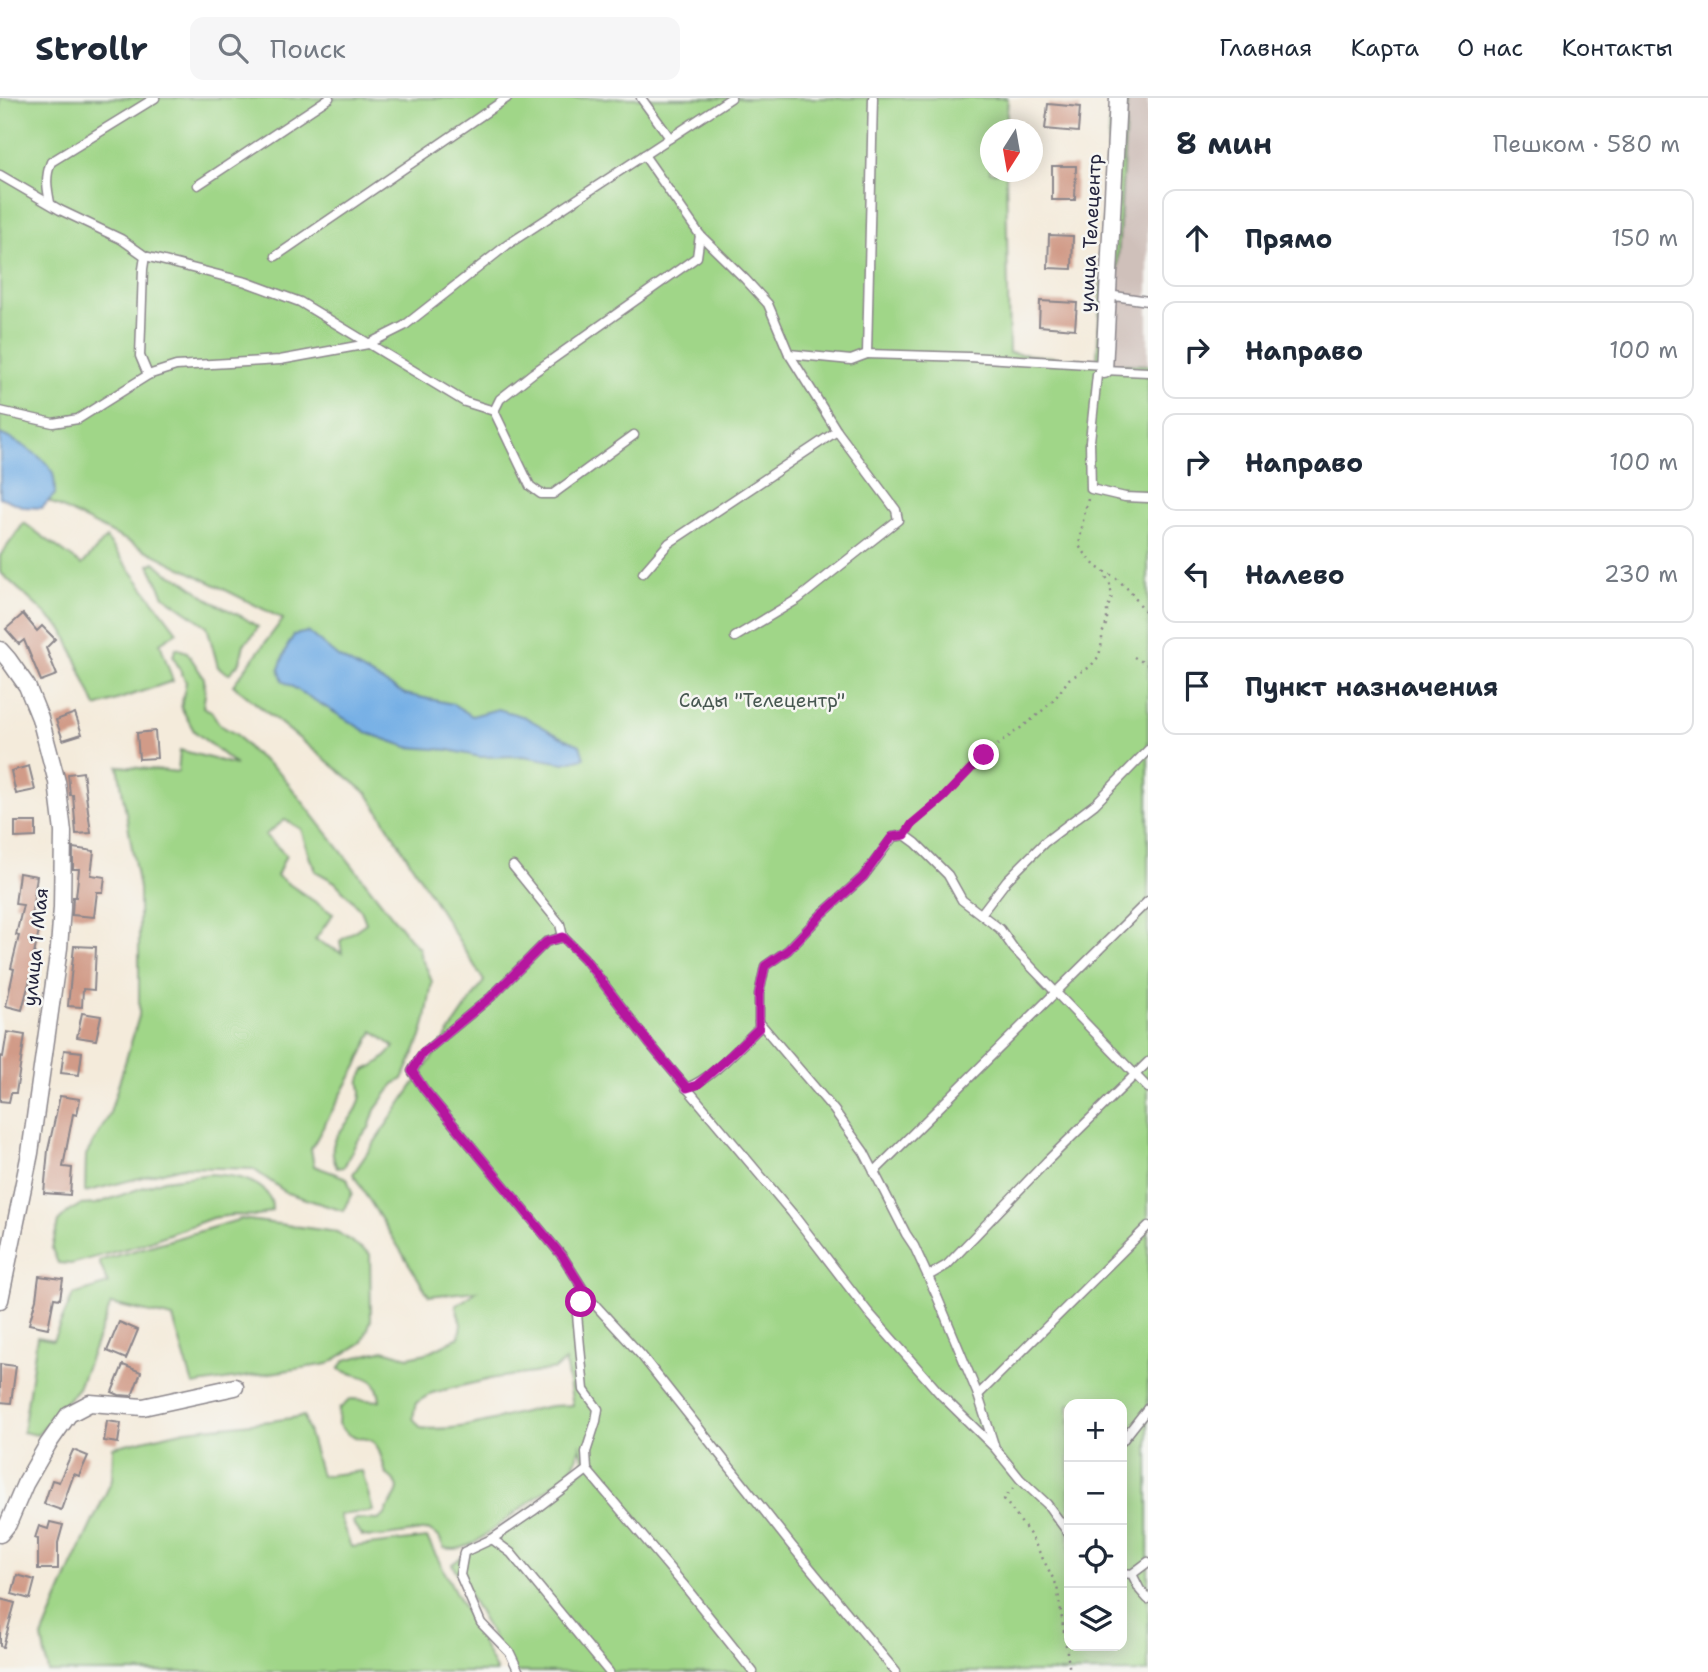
<!DOCTYPE html>
<html lang="ru">
<head>
<meta charset="utf-8">
<style>
  :root { --surface:#fff; --page:#f6f6f7; --text:#1f2937; --muted:#747a83; --line:#e0e1e3 }
  body { margin:0; font-family:"Shantell Sans",sans-serif; background:var(--page); color:var(--text) }
  .controls { position:absolute; right:21px; bottom:21px; display:grid; overflow:hidden; border-radius:14px; box-shadow:0 4px 18px #0003 }
  .controls button { width:63px; height:63px; display:grid; place-items:center; padding:0; border:0; border-bottom:2px solid var(--line); background:var(--surface); color:var(--text); font:35px sans-serif }
  .compass { position:absolute; left:980px; top:21px; width:63px; height:63px; border-radius:50%; background:var(--surface); box-shadow:0 4px 18px #0003; rotate:191deg }
  .stop { position:absolute; width:21px; height:21px; margin:-16px; border:5px solid #b5179e; border-radius:50%; background:#fff }
  .stop.end { background:#b5179e; border-color:#fff; box-shadow:0 2px 7px #0008 }
  .list { margin:0; padding:0; list-style:none }
  h2 { display:flex; justify-content:space-between; align-items:center; height:91px; margin:0; padding:0 28px; font-size:30px }
  h2 small { font-size:23px; font-weight:400; color:var(--muted) }
  .list li { display:grid; grid-template-columns:46px 1fr auto; gap:21px; align-items:center; box-sizing:border-box; height:98px; margin:0 14px 14px; padding:0 14px; border:2px solid var(--line); border-radius:14px }
  .list b { display:block; font-size:26px; white-space:nowrap }
  .list em { font-size:23px; font-style:normal; color:var(--muted) }
  .icon { flex:none; width:38px; height:38px; fill:none; stroke:currentColor; stroke-width:2; stroke-linecap:round; stroke-linejoin:round }
  .map { position:relative; flex:none; width:1148px; height:1574px; overflow:hidden }
  header { display:flex; align-items:center; gap:42px; box-sizing:border-box; height:98px; padding:0 35px; background:var(--surface); border-bottom:2px solid var(--line) }
  header strong { font-size:33px }
  nav { display:flex; gap:38px; margin-inline-start:auto; font-size:24px }
  .search { width:490px; height:63px; background:var(--page); display:flex; align-items:center; gap:18px; box-sizing:border-box; padding:0 24px; border-radius:14px; color:var(--muted); font-size:26px }
  main { display:flex }
  aside { flex:1; background:var(--surface) }
  .map>svg:first-child { display:block }
</style>
</head>
<body>
<header>
<strong>Strollr</strong>
<div class="search"><svg class="icon" aria-label="search" viewBox="0 0 24 24"><circle cx="10" cy="10" r="6"/><path d="M15 15l6 6"/></svg>Поиск</div>
<nav><a>Главная</a><a>Карта</a><a>О нас</a><a>Контакты</a></nav>
</header>
<main>
<div class="map">
<svg width="1148" height="1574" viewBox="0 0 1148 1574">
  <rect width="100%" height="100%" fill="#f6f6f2"/>
  <filter id="ink" filterUnits="userSpaceOnUse"><feTurbulence type="fractalNoise" baseFrequency=".0143" numOctaves="2"/><feDisplacementMap in="SourceGraphic" scale="14" xChannelSelector="R" yChannelSelector="G"/><feConvolveMatrix kernelMatrix="1 2 1 2 8 2 1 2 1" color-interpolation-filters="sRGB"/></filter>
  <filter id="wash" filterUnits="userSpaceOnUse"><feTurbulence type="fractalNoise" baseFrequency=".00686" numOctaves="4" result="noise"/><feDisplacementMap in="SourceGraphic" scale="28" xChannelSelector="R" yChannelSelector="G"/><feGaussianBlur stdDeviation="1.57" result="paint"/><feColorMatrix in="noise" values="0 0 0 0 0 0 0 0 0 0 0 0 0 0 0 0 0 1.4 0 .05"/><feComposite in="paint" operator="in"/></filter>
  <g filter="url(#wash)">
    <rect width="100%" height="100%" fill="#f4ebdb"/>
    <!-- industrial -->
    <polygon fill="#cfc0ba" points="1127,0 1148,0 1148,267 1112,266"/>
    <!-- green -->
    <g fill="#a0d688" stroke="#617c62" stroke-width="2" fill-rule="evenodd">
      <path d="M0,0H1008L1006,31L990,32V74H1006L1009,255L1097,263L1111,0H1127L1112,266L1148,267V1574H512L452,1466L585,1370L580,1348L575,1364L569,1375L476,1444C465,1449 457,1453 444,1450L439,1439L428,1432L385,1438L372,1439L362,1438L354,1427L353,1423L356,1421L378,1422L385,1417C391,1398 410,1392 386,1376C384,1368 382,1360 379,1353C372,1336 362,1343 351,1338C345,1335 342,1331 338,1326L339,1311L351,1301L380,1303C377,1273 362,1282 339,1271L345,1262L384,1252L408,1259L427,1255L459,1239L461,1226L456,1208L477,1193L429,1198L353,1076L484,883L368,696L233,587L283,521L0,379ZM565,1263L573,1307C564,1308 554,1307 545,1309C504,1317 464,1335 421,1330L413,1320L416,1305L432,1295L495,1280L533,1275L555,1271ZM1069,1306H1122V1548H1069Z"/>
      <polygon points="24,425 82,467 106,440 177,534 160,545 173,583 96,609 64,533 0,474 0,458"/>
      <polygon points="155,464 167,475 181,481 214,505 243,519 258,529 253,537 244,546 240,564 229,576 218,569 207,528 164,498 149,467"/>
      <path d="M176,550L187,554L204,580L205,597L203,609L211,613L220,627L237,637L251,653L280,675L410,841L419,850L421,860L427,871L432,884L426,921L421,939L403,981L394,986L375,1012L369,1030L357,1043L344,1069L337,1070C323,1040 346,1032 357,1010C359,1006 361,998 361,993C361,989 359,986 360,982C361,978 363,975 365,972C377,967 387,960 394,949L373,933L357,968L311,1051L314,1068L347,1080L352,1095L343,1113L287,1095L253,1071L182,1069L85,1094L86,1057L109,1018L139,918V791L118,668L178,674L180,652L236,667L194,633L181,609L186,584L173,558ZM285,722L301,731L310,761L315,769V773L335,784L361,812L366,825L340,843L342,855L315,842L333,816L277,778L286,757L265,737Z"/>
      <path d="M210,1076C229,1077 262,1081 270,1101C272,1104 272,1108 272,1112L259,1118L234,1117L212,1120L139,1147L71,1166L58,1165L52,1151L58,1124L68,1114L80,1107L96,1106L164,1082Z"/>
      <polygon points="241,1121 337,1134 370,1156 371,1222 363,1244 328,1266 193,1287 173,1220 111,1206 78,1290 37,1337 23,1334 37,1239 53,1242 73,1197 108,1186 99,1163"/>
      <polygon points="304,1318 321,1378 362,1373 373,1413 339,1417 351,1449 427,1440 497,1574 48,1574 42,1539 71,1470 112,1382 113,1349 186,1332 271,1323"/>
    </g>
    <!-- water -->
    <g fill="#74afe5" stroke="#4b6890" stroke-width="2">
      <path d="M0,336C15,342 45,359 52,373C55,380 55,389 55,396L42,410L24,409L0,399Z"/>
      <polygon points="308,534 338,559 405,596 453,606 472,618 498,611 525,619 559,638 580,647 584,660 564,665 523,658 480,659 449,652 407,649 370,636 283,583 279,571 287,549 294,537"/>
    </g>
    <g id="blocks">
      <!-- building -->
      <g fill="#d19b88">
        <polygon points="1048,6 1080,9 1078,34 1045,31"/>
        <polygon points="1052,68 1076,68 1075,102 1052,102"/>
        <polygon points="1049,137 1073,138 1072,171 1048,170"/>
        <polygon points="1040,203 1077,205 1075,231 1039,228"/>
        <polygon points="23,516 37,533 42,528 55,541 46,550 57,577 41,583 24,542 19,546 6,531"/>
        <polygon points="75,615 82,636 63,642 56,622"/>
        <polygon points="155,633 157,660 139,661 137,635"/>
        <polygon points="29,668 35,692 16,696 11,673"/>
        <polygon points="83,674 91,735 76,736 73,697 70,697 68,676"/>
        <polygon points="15,724 36,724 36,739 15,740"/>
        <polygon points="73,750 94,753 91,777 105,779 103,794 97,794 94,819 72,817 73,799 76,799 79,771 73,771"/>
        <polygon points="19,775 37,778 31,821 41,823 33,861 35,862 22,912 6,908 14,871 11,870 19,838 16,837 23,807 15,806"/>
        <polygon points="74,848 96,849 94,892 83,891 82,909 68,908"/>
        <polygon points="82,915 101,918 96,942 77,939"/>
        <polygon points="7,934 25,937 16,995 11,995 9,1004 0,1003 0,958 3,959"/>
        <polygon points="64,952 82,954 79,977 61,975"/>
        <polygon points="60,998 80,1001 77,1017 73,1016 63,1069 72,1070 70,1097 44,1095 48,1052"/>
        <polygon points="39,1178 63,1181 60,1201 54,1200 48,1230 29,1226 36,1201"/>
        <polygon points="119,1224 138,1232 126,1261 107,1253"/>
        <polygon points="0,1266 16,1268 11,1305 0,1304"/>
        <polygon points="123,1267 141,1274 132,1298 119,1297 112,1294"/>
        <polygon points="107,1323 121,1325 118,1345 104,1343"/>
        <polygon points="73,1352 88,1358 79,1378 74,1376 61,1412 44,1406 52,1382 59,1384"/>
        <polygon points="50,1424 63,1427 58,1445 58,1471 38,1471 38,1441 35,1440 39,1428 48,1431"/>
        <polygon points="17,1477 35,1482 30,1501 12,1496"/>
        <polygon points="0,1501 15,1505 3,1549 0,1548"/>
      </g>
    </g>
  </g>
  <g filter="url(#ink)">
    <use href="#blocks" fill-opacity="0" stroke="#8b868b" stroke-width="2"/>
    <g fill="none" stroke-linecap="round" stroke-linejoin="round">
      <defs>
        <g id="service">
          <polyline points="641,0 670,40"/>
          <polyline points="873,0 867,256 969,259 1104,267"/>
          <polyline points="644,57 700,137 745,181 768,206 789,256 837,333 896,412 898,422 798,501 735,539"/>
          <polyline points="0,77 60,112 121,141 145,158 246,184 300,204 465,304 494,313"/>
          <polyline points="198,87 329,0"/>
          <path d="M50,105C47,89 45,79 51,64L155,0"/>
          <polyline points="145,158 143,171 140,258 148,277"/>
          <polyline points="276,158 507,0"/>
          <polyline points="1108,197 1148,203"/>
          <polyline points="789,256 851,262 867,256"/>
          <polyline points="1148,274 1104,272 1097,277 1090,343 1091,391 1125,399 1148,400"/>
          <polyline points="0,313 53,325 78,321 148,277 176,268 280,262 368,246 404,228 507,147 731,0"/>
          <polyline points="634,337 553,396 541,396 530,388 494,313 500,301 533,275 697,159 700,137"/>
          <polyline points="643,475 669,445 837,333"/>
          <polyline points="513,768 560,826 563,839"/>
          <polyline points="981,816 1007,782 1045,744 1095,706 1148,652"/>
          <polyline points="759,924 834,1012 864,1054 906,1136 914,1148 936,1196 978,1297 994,1347"/>
          <path d="M686,990C711,982 740,948 759,930V896L765,868L788,852L822,816L863,779L893,739L905,737L916,745L948,777L962,802L1000,831L1014,851L1148,990"/>
          <polyline points="874,1074 1148,803"/>
          <polyline points="928,1178 947,1167 1047,1063 1148,964"/>
          <polyline points="588,1199 581,1204 577,1216 584,1292 598,1311 596,1323 586,1354 587,1372 683,1486 753,1574"/>
          <polyline points="978,1297 1148,1128"/>
          <polyline points="1122,1343 1148,1310"/>
          <polyline points="587,1372 533,1413 492,1441 511,1455 609,1574"/>
          <polyline points="492,1441 464,1454 460,1477 481,1525 510,1555 519,1574"/>
          <polyline points="1122,1475 1132,1476 1140,1492 1148,1501"/>
          <polyline points="1132,1476 1148,1464"/>
          <polyline points="896,1574 792,1448 642,1258 588,1199 563,1159 424,991 412,973 422,956 491,899 546,844 563,839 584,860 649,945 792,1115 868,1214 942,1298 995,1350 1020,1381 1047,1406 1069,1436"/>
        </g>
        <g id="minor">
          <polyline points="1104,272 1118,0"/>
          <polyline points="0,552 8,561 27,588 40,620 57,684 63,734 62,810 59,850 30,1055 0,1202"/>
          <polyline points="0,1436 8,1426 25,1386 48,1346 69,1316 90,1305 143,1309 235,1289"/>
        </g>
      </defs>
      <!-- service casing -->
      <use href="#service" stroke="#8b868b" stroke-width="11"/>
      <!-- minor casing -->
      <use href="#minor" stroke="#8b868b" stroke-width="19"/>
      <!-- path -->
      <g stroke="#8b868b" stroke-width="2.5" stroke-dasharray="2 5" stroke-linecap="butt">
        <polyline points="1088,401 1084,417 1079,448 1096,469 1115,479 1129,492 1148,517"/>
        <polyline points="1134,559 1148,567"/>
        <polyline points="910,728 944,699 984,657 1034,620 1054,602 1069,581 1090,569 1099,558 1102,544 1102,536 1107,524 1107,512 1112,498 1110,487 1104,474"/>
        <polyline points="1013,1390 1004,1401 1031,1438 1057,1488 1070,1574"/>
      </g>
      <!-- service -->
      <use href="#service" stroke="#fff" stroke-width="8"/>
      <!-- minor -->
      <use href="#minor" stroke="#fff" stroke-width="16"/>
    </g>
  </g>
  <g fill="none" stroke-linecap="round" stroke-linejoin="round" filter="url(#ink)">
    <!-- route -->
    <polyline stroke="#b5179e" stroke-width="9" points="581,1204 588,1199 563,1159 424,991 412,973 422,956 491,899 546,844 563,839 584,860 649,945 687,990 697,987 730,958 759,930 759,896 765,868 788,852 822,816 863,779 892,739 905,737 912,726 944,699 984,657"/>
  </g>
  <g text-anchor="middle" stroke-width="5" stroke-linejoin="round" paint-order="stroke">
    <!-- street labels -->
    <g font-size="19" fill="#22223b" stroke="#f6f6f2">
      <text transform="translate(1090 135) rotate(-87)" y="7">улица Телецентр</text>
      <text transform="translate(35 849) rotate(-84)" y="7">улица 1 Мая</text>
    </g>
    <!-- park labels -->
    <g font-size="19" fill="#485852" stroke="#f6f6f2">
      <text x="762" y="609">Сады "Телецентр"</text>
    </g>
  </g>
</svg>
<div class="controls">
<button>+</button>
<button>−</button>
<button><svg class="icon" aria-label="locate" viewBox="0 0 24 24"><circle cx="12" cy="12" r="6"/><path d="M12 2v4M12 18v4M2 12h4M18 12h4"/></svg></button>
<button><svg class="icon" aria-label="layers" viewBox="0 0 24 24"><path d="M12 4l9 5-9 5-9-5zM3 14l9 5 9-5"/></svg></button>
</div>
<svg class="compass" viewBox="-18 -18 36 36"><path d="M0-13l5 13h-10z" fill="#e53935"/><path d="M0 13l5-13h-10z" fill="#747a83"/></svg>
<div class="stop" style="left:581px;top:1204px"></div>
<div class="stop end" style="left:984px;top:657px"></div>
</div>
<aside>
<h2>8 мин<small>Пешком · 580 m</small></h2>
<ul class="list">
<li><svg class="icon" aria-label="ahead" viewBox="0 0 24 24"><path d="M12 20V5M6 11l6-6 6 6"/></svg><div><b>Прямо</b></div><em>150 m</em></li>
<li><svg class="icon" aria-label="right" viewBox="0 0 24 24"><path d="M7 20v-9h11M14 6l5 5-5 5"/></svg><div><b>Направо</b></div><em>100 m</em></li>
<li><svg class="icon" aria-label="right" viewBox="0 0 24 24"><path d="M7 20v-9h11M14 6l5 5-5 5"/></svg><div><b>Направо</b></div><em>100 m</em></li>
<li><svg class="icon" aria-label="left" viewBox="0 0 24 24"><path d="M17 20v-9H6M10 6l-5 5 5 5"/></svg><div><b>Налево</b></div><em>230 m</em></li>
<li><svg class="icon" aria-label="arrive" viewBox="0 0 24 24"><path d="M6 21V4h12l-3 4 3 4H6"/></svg><div><b>Пункт назначения</b></div></li>
</ul>
</aside>
</main>
</body>
</html>
